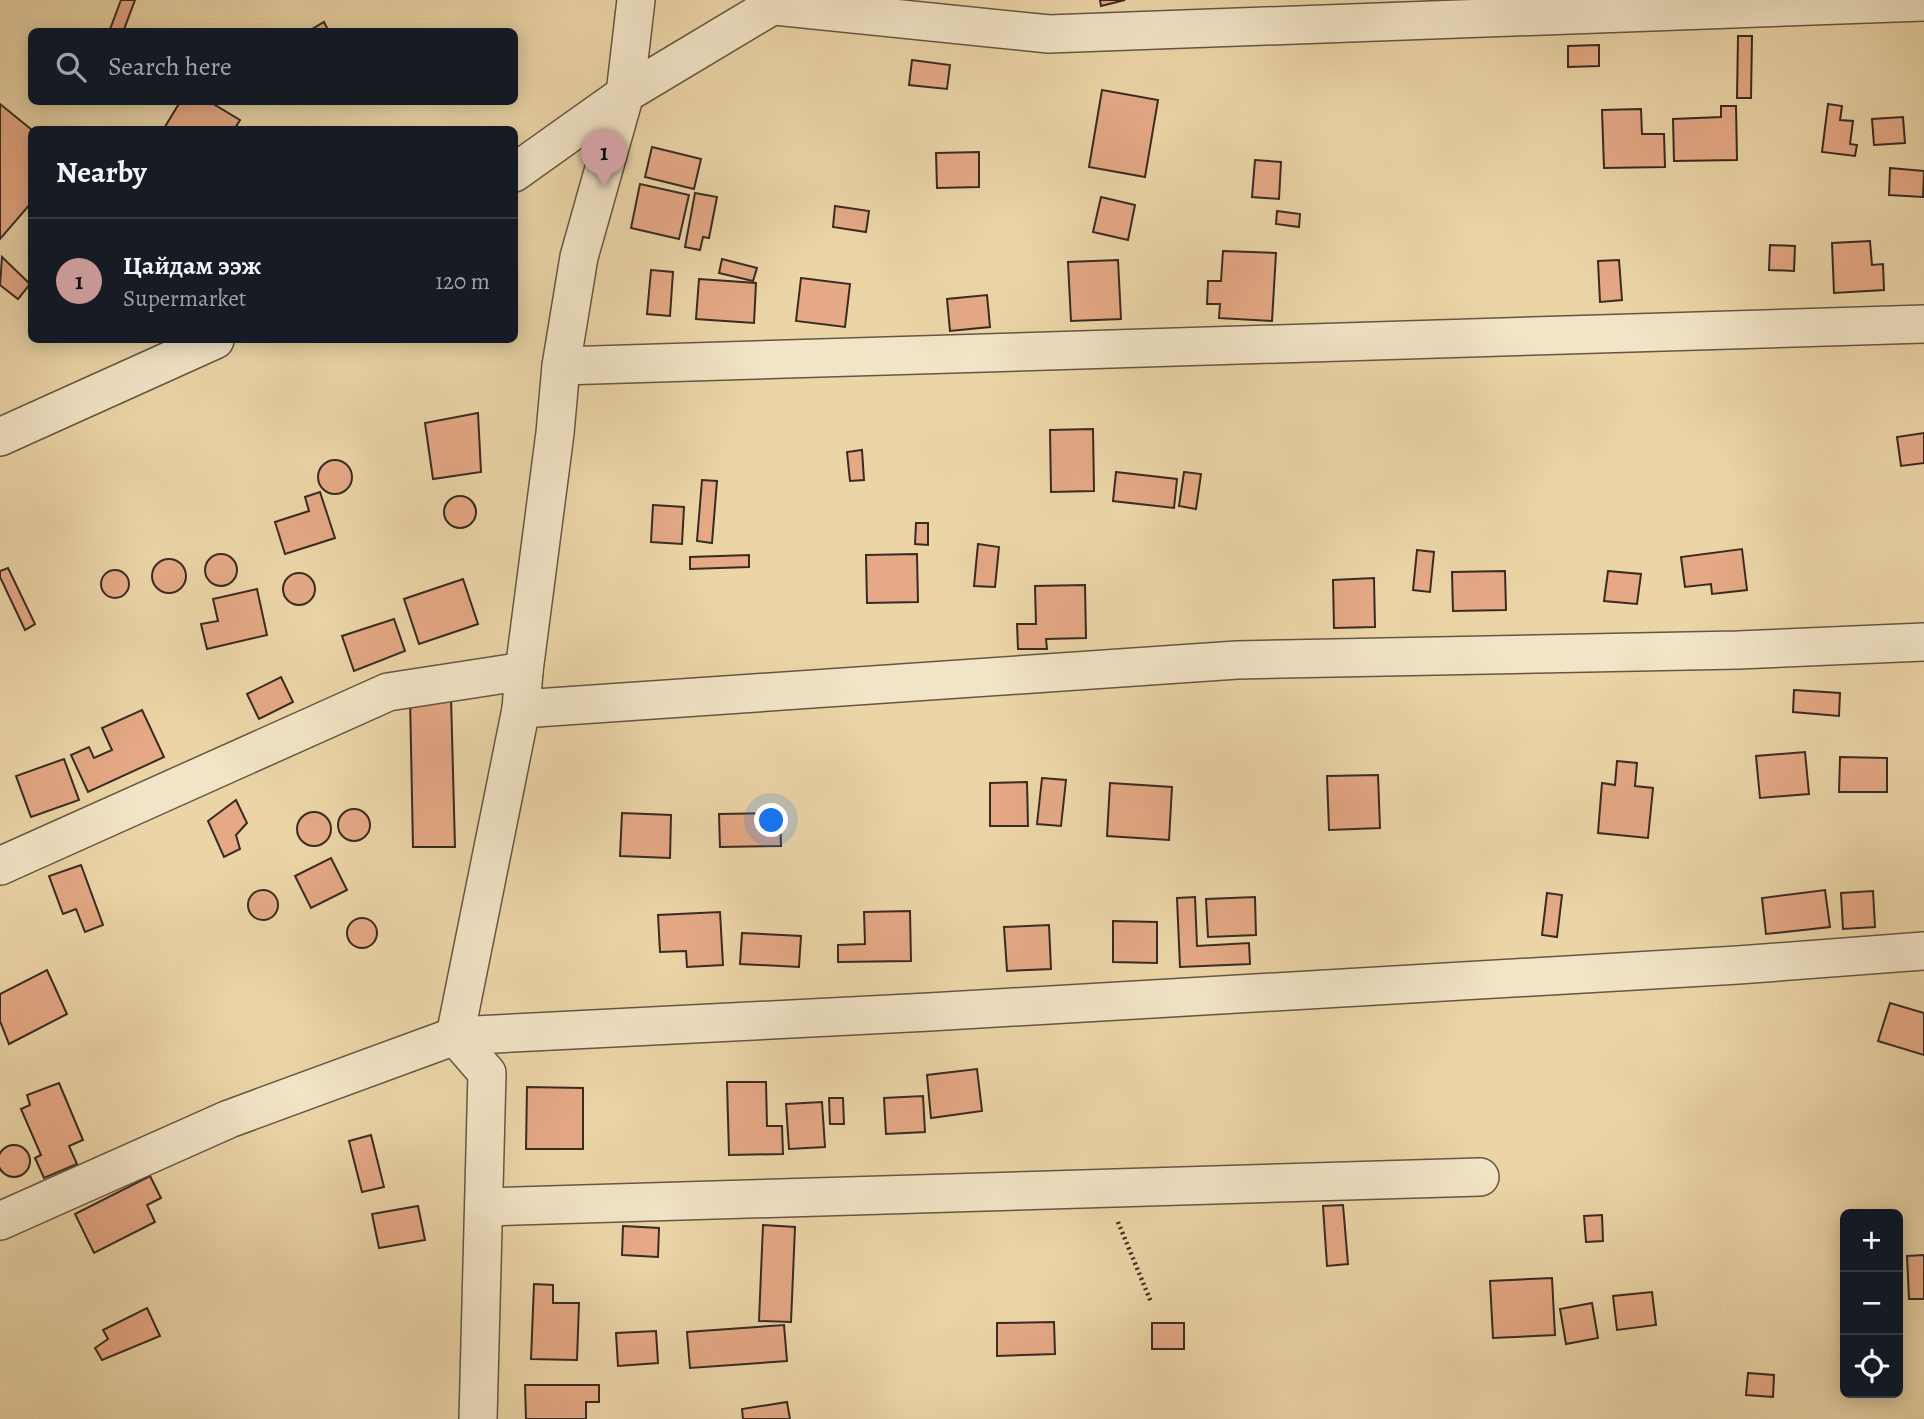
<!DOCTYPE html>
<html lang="en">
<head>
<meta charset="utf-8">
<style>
  :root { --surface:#171b24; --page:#20242c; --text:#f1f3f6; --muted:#9ea1a6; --line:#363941; --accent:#c59692 }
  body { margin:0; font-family:Alegreya,serif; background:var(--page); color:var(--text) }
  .controls { position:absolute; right:21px; bottom:21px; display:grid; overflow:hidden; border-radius:10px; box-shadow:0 4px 18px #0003 }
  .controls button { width:63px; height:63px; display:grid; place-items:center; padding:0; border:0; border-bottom:2px solid var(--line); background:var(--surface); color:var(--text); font:35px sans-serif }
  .you { position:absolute; left:772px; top:821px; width:24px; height:24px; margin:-18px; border:5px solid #fff; border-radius:50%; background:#1a73e8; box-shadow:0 0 0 10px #1a73e833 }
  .badge { display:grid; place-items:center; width:46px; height:46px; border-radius:50%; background:var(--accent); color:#111; font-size:23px; font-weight:700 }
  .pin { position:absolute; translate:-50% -58px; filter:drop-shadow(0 2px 4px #0008) }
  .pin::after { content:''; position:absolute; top:37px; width:24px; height:21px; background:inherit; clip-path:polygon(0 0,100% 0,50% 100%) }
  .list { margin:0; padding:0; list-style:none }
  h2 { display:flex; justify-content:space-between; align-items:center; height:91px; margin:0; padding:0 28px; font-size:30px }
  h2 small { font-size:23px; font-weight:400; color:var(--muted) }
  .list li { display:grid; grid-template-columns:46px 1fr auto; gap:21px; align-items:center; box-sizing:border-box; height:126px; padding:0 28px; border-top:2px solid var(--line) }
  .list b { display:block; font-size:26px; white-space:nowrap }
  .list p { margin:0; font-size:23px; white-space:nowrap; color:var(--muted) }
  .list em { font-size:23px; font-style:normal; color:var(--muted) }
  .icon { flex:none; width:38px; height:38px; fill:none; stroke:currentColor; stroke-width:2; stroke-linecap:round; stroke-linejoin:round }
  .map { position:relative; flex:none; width:1924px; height:1419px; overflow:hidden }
  .search { position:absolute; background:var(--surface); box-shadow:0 4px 18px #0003; left:28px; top:28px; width:490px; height:77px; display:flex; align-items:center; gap:18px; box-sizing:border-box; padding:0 24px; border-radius:10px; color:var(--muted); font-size:26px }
  .panel { position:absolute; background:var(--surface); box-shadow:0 4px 18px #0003; left:28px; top:126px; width:490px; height:217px; border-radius:10px }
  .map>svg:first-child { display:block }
</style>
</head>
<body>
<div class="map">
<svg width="1924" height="1419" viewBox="0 0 1924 1419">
  <rect width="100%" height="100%" fill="#ebd5a7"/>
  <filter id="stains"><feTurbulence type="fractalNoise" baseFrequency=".00286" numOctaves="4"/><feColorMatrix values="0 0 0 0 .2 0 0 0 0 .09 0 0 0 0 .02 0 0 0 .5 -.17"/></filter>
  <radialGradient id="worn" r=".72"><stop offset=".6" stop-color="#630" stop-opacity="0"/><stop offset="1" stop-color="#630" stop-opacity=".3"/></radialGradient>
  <!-- building -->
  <g fill="#e5a985" stroke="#382b23" stroke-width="2">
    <polygon points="121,0 135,0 123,32 109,32"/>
    <polygon points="1100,0 1125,0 1101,6"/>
    <polygon points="324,22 329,32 307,32"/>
    <polygon points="1738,36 1752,36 1751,98 1737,98"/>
    <polygon points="1599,45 1599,66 1568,67 1568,46"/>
    <polygon points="912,60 950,65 947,89 909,85"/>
    <polygon points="1102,90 1158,100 1145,177 1089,167"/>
    <polygon points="180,102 210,102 240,120 234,130 163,130"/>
    <polygon points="0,104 32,130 32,202 0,239"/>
    <polygon points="1828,104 1842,106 1840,120 1853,121 1850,144 1857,145 1855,156 1822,152"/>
    <polygon points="1721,106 1736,106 1737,160 1674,161 1673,119 1721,117"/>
    <polygon points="1641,109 1642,134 1664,134 1665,167 1604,168 1602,110"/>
    <polygon points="1903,117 1905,143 1874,145 1872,119"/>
    <polygon points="652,147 701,159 694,189 645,177"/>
    <polygon points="979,152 979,187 937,188 936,153"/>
    <polygon points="1255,160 1281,162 1279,199 1252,197"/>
    <polygon points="1890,168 1924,171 1923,197 1889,195"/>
    <polygon points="640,184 689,195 679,239 631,228"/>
    <polygon points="695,193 717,197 709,238 703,237 700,250 685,247"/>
    <polygon points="1101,197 1135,205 1128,240 1093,232"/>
    <polygon points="835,206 869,211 866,232 833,227"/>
    <polygon points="1277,211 1300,214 1299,227 1276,224"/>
    <polygon points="1870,241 1872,265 1883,264 1884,290 1834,293 1832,243"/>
    <polygon points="1770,245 1795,246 1794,271 1769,270"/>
    <polygon points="1223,251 1276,253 1272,321 1219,318 1220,304 1207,304 1208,281 1221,281"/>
    <polygon points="2,257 30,284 18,299 0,285"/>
    <polygon points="722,259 757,268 753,281 719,273"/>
    <polygon points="1118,260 1121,319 1071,321 1068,262"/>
    <polygon points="1619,260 1622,300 1600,302 1598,261"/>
    <polygon points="651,270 673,272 670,316 647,314"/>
    <polygon points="801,278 850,284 845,327 796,321"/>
    <polygon points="699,279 756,283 754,323 696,319"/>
    <polygon points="987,295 990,327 950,331 947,299"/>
    <polygon points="478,413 481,472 433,479 425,423"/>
    <polygon points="1093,429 1094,491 1051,492 1050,430"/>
    <polygon points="1924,433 1924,463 1901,466 1897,437"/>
    <polygon points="862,450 864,480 850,481 847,452"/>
    <circle cx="335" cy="477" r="17"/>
    <polygon points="1116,472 1177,479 1174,508 1113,501"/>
    <polygon points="1184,472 1201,474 1196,509 1179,506"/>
    <polygon points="702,480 717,481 712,543 697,541"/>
    <polygon points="320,492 335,538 285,554 275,522 309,511 305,497"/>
    <circle cx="460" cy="512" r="16"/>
    <polygon points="653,505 684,507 682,544 651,542"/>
    <polygon points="916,523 928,523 928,545 915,544"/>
    <polygon points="978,544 999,547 995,587 974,586"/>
    <polygon points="1742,549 1747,590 1712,594 1711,584 1685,587 1681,557"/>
    <polygon points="1417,550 1434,552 1430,592 1413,590"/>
    <circle cx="221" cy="570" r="16"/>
    <polygon points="917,554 918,602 867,603 866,555"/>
    <polygon points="749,555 749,567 690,569 690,557"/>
    <circle cx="169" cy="576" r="17"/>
    <polygon points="8,568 35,624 25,630 0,577 0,571"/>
    <circle cx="115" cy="584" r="14"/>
    <polygon points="1505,571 1506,610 1453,611 1452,572"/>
    <polygon points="1608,571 1641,574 1637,604 1604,601"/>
    <circle cx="299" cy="589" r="16"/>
    <polygon points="1374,578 1375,627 1334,628 1333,580"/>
    <polygon points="463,579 478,624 419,644 404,599"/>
    <polygon points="1085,585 1086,638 1046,639 1047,649 1018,649 1017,624 1036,624 1035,586"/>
    <polygon points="257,589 267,635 207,649 201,624 218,621 213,599"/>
    <polygon points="394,619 405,651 354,671 342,636"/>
    <polygon points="281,677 293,702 259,719 247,694"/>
    <polygon points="1794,690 1840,693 1839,716 1793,712"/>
    <polygon points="410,697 451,697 455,847 413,847"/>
    <polygon points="142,710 164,757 88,792 71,755 89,747 94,758 112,750 102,728"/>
    <polygon points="1805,752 1809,794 1760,798 1756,756"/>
    <polygon points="1840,757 1887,758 1887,792 1839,792"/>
    <polygon points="64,759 79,800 31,817 16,776"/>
    <polygon points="1617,761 1637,763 1635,786 1653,788 1648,838 1598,833 1602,783 1615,785"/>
    <polygon points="1378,775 1380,828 1329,830 1327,776"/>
    <polygon points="1042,778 1066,780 1061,826 1037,824"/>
    <polygon points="1027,782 1028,826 990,826 990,783"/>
    <polygon points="1110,783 1172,787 1169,840 1107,836"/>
    <polygon points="236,800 247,823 236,835 240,849 224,857 208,821"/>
    <circle cx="354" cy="825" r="16"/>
    <circle cx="314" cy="829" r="17"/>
    <polygon points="622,813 671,815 670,858 620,856"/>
    <polygon points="780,813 781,846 720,847 719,814"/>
    <polygon points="331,858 347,890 311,908 295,876"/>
    <polygon points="81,865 103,925 85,932 76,909 63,914 49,876"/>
    <polygon points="1825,890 1830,927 1766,934 1762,898"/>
    <circle cx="263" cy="905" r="15"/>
    <polygon points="1873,891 1875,927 1843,929 1841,893"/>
    <polygon points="1547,893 1562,895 1557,937 1542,935"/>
    <polygon points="1195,897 1197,946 1249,943 1250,964 1180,967 1177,898"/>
    <polygon points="1255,897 1256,935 1208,937 1206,899"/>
    <polygon points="910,911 911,961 838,962 838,945 865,944 864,912"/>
    <polygon points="720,912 723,965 687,967 686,951 660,952 658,915"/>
    <circle cx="362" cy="933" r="15"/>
    <polygon points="1113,921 1157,922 1157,963 1113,962"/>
    <polygon points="1049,925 1051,969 1007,971 1004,927"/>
    <polygon points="742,933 801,936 799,967 740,964"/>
    <polygon points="47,970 67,1014 9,1044 0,1021 0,994"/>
    <polygon points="1890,1003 1924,1013 1924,1055 1878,1041"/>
    <polygon points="977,1069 982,1111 931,1118 927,1075"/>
    <polygon points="727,1082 766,1082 767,1126 782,1126 783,1154 729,1155"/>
    <polygon points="59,1083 83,1140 69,1146 77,1164 44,1178 35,1158 41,1155 21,1109 30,1105 27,1095"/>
    <polygon points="527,1087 583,1088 583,1149 526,1149"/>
    <polygon points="923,1096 925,1132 886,1134 884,1098"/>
    <polygon points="829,1098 843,1098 844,1124 830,1124"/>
    <polygon points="822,1102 825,1147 789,1149 786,1104"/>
    <polygon points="371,1135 384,1187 362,1192 349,1141"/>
    <circle cx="14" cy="1161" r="16"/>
    <polygon points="150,1176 161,1198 147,1205 155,1222 94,1253 75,1214"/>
    <polygon points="1343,1205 1348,1264 1327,1266 1323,1206"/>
    <polygon points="418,1206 425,1240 379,1248 372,1214"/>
    <polygon points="1602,1215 1603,1241 1586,1242 1584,1216"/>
    <polygon points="763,1225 795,1227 791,1322 759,1321"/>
    <polygon points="623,1226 659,1228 658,1257 622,1255"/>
    <polygon points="1924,1255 1924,1299 1909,1299 1907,1256"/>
    <polygon points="1552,1278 1555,1335 1493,1338 1490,1281"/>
    <polygon points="534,1284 553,1285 553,1303 579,1303 577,1360 531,1359"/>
    <polygon points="1652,1292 1656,1325 1617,1330 1613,1296"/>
    <polygon points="1592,1303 1598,1338 1566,1344 1560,1309"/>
    <polygon points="147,1308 160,1336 102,1360 95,1348 108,1339 103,1330"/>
    <polygon points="1054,1322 1055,1354 997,1356 997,1323"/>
    <rect x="1152" y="1323" width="32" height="26"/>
    <polygon points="784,1325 787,1361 690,1368 687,1332"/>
    <polygon points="656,1331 658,1363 618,1366 616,1333"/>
    <polygon points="1748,1373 1774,1375 1773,1397 1746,1395"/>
    <polygon points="525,1385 599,1385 599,1402 586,1402 586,1419 526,1419"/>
    <polygon points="787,1402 790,1419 743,1419 742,1409"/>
  </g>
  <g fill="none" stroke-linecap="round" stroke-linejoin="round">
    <defs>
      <g id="street">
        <polyline points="775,6 1049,34 1924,2"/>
        <polyline points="514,173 625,94 782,0"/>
        <polyline points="561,366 1924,324"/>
        <polyline points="0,437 215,340"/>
        <polyline points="521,709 1237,660 1738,650 1924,642"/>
        <polyline points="0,866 388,692 524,671"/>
        <polyline points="484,1207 1480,1177"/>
        <polyline points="0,1221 229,1119 455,1036 929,1012 1738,965 1924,951"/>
        <polyline points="478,1419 487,1073 455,1036 521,709 524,671 555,433 561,366 579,257 625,94 636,0"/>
      </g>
    </defs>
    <!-- street casing -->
    <use href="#street" stroke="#655644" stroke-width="40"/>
    <!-- path -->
    <polyline stroke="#382b23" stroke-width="4.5" stroke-dasharray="2 3.5" stroke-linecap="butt" points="1118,1222 1151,1302"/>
    <!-- street -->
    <use href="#street" stroke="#f2e4c6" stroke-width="37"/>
  </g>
  <rect width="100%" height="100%" filter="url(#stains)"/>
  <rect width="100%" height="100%" fill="url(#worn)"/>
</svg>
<div class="controls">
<button>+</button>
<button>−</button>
<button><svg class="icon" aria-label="locate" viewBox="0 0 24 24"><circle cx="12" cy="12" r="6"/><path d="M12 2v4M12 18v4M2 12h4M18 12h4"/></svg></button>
</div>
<div class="you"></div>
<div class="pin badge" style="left:604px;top:187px">1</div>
<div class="search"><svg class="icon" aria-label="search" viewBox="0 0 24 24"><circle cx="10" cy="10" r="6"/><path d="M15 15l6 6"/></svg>Search here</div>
<section class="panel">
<h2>Nearby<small></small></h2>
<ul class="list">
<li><span class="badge">1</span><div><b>Цайдам ээж</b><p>Supermarket</p></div><em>120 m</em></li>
</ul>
</section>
</div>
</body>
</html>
